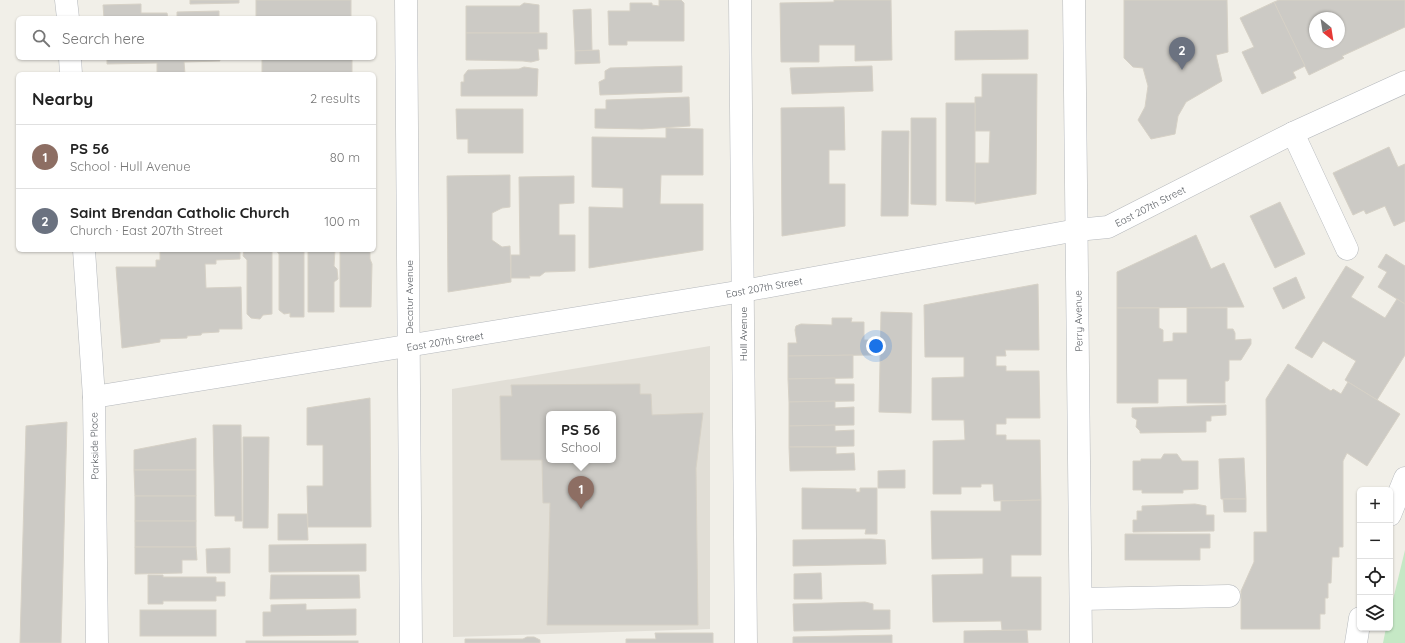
<!DOCTYPE html>
<html lang="en">
<head>
<meta charset="utf-8">
<style>
  :root { --surface:#fff; --page:#f2f2f2; --text:#222; --muted:#767676; --line:#e0e0e0; --accent:#ea4335 }
  body { margin:0; font-family:Quicksand,sans-serif; background:var(--page); color:var(--text) }
  .controls { position:absolute; right:12px; bottom:12px; display:grid; overflow:hidden; border-radius:6px; box-shadow:0 1px 3px #0004 }
  .controls button { width:36px; height:36px; display:grid; place-items:center; padding:0; border:0; border-bottom:1px solid var(--line); background:var(--surface); color:var(--text); font:20px sans-serif }
  .compass { position:absolute; left:1309px; top:12px; width:36px; height:36px; border-radius:50%; background:var(--surface); box-shadow:0 1px 3px #0004; rotate:150deg }
  .you { position:absolute; left:876px; top:346px; width:14px; height:14px; margin:-10px; border:3px solid #fff; border-radius:50%; background:#1a73e8; box-shadow:0 0 0 6px #1a73e833 }
  .badge { display:grid; place-items:center; width:26px; height:26px; border-radius:50%; background:var(--accent); color:#fff; font-size:13px; font-weight:700 }
  .pin { position:absolute; translate:-50% -33px; filter:drop-shadow(0 1px 2px #0008) }
  .pin::after { content:''; position:absolute; top:21px; width:14px; height:12px; background:inherit; clip-path:polygon(0 0,100% 0,50% 100%) }
  .popup { position:absolute; left:546px; top:411px; width:70px; height:52px; box-sizing:border-box; display:grid; place-content:center; border-radius:6px; background:var(--surface); filter:drop-shadow(0 1px 3px #0005); font-size:13px; white-space:nowrap; color:var(--muted) }
  .popup b { font-size:15px; color:var(--text) }
  .popup::after { content:''; position:absolute; left:50%; top:100%; margin-left:-8px; border:8px solid transparent; border-top-color:var(--surface) }
  .list { margin:0; padding:0; list-style:none }
  h2 { display:flex; justify-content:space-between; align-items:center; height:52px; margin:0; padding:0 16px; font-size:17px }
  h2 small { font-size:13px; font-weight:400; color:var(--muted) }
  .list li { display:grid; grid-template-columns:26px 1fr auto; gap:12px; align-items:center; box-sizing:border-box; height:64px; padding:0 16px; border-top:1px solid var(--line) }
  .list b { display:block; font-size:15px; white-space:nowrap }
  .list p { margin:0; font-size:13px; white-space:nowrap; color:var(--muted) }
  .list em { font-size:13px; font-style:normal; color:var(--muted) }
  .icon { flex:none; width:22px; height:22px; fill:none; stroke:currentColor; stroke-width:2; stroke-linecap:round; stroke-linejoin:round }
  .map { position:relative; flex:none; width:1405px; height:643px; overflow:hidden }
  .search { position:absolute; background:var(--surface); box-shadow:0 1px 3px #0004; left:16px; top:16px; width:360px; height:44px; display:flex; align-items:center; gap:10px; box-sizing:border-box; padding:0 14px; border-radius:6px; color:var(--muted); font-size:15px }
  .panel { position:absolute; background:var(--surface); box-shadow:0 1px 3px #0004; left:16px; top:72px; width:360px; height:180px; border-radius:6px }
  .map>svg:first-child { display:block }
</style>
</head>
<body>
<div class="map">
<svg width="1405" height="643" viewBox="0 0 1405 643">
  <rect width="100%" height="100%" fill="#f1efe8"/>
  <!-- education -->
  <path fill="#e1ded6" fill-rule="evenodd" d="M710,346V629L453,637L452,389ZM549,414H613V460H549Z"/>
  <!-- green -->
  <polygon fill="#c5e8c5" points="1405,550 1405,643 1383,643 1386,628 1390,628 1390,612"/>
  <!-- building -->
  <g fill="#cccac5" stroke="#d6d1c6" fill-rule="evenodd">
    <polygon points="190,0 239,0 239,3 190,4"/>
    <rect x="256" y="0" width="95" height="18"/>
    <polygon points="659,0 681,0 684,3 684,41 627,41 627,45 609,45 608,11 630,11 630,3 652,3 652,5 659,6"/>
    <polygon points="834,0 891,0 892,60 855,61 855,45 819,45 819,62 781,62 780,3 834,2"/>
    <polygon points="1124,0 1227,0 1228,52 1216,55 1222,81 1186,102 1178,116 1175,134 1151,139 1138,120 1145,107 1148,86 1143,68 1133,67 1124,58"/>
    <path d="M1279,0H1405V27L1342,56L1344,58L1309,75L1274,2ZM1315,18H1339V42H1315Z"/>
    <polygon points="1274,2 1305,66 1293,72 1296,78 1262,94 1242,52 1254,47 1240,18"/>
    <polygon points="524,3 539,5 539,33 466,33 466,6 520,6"/>
    <polygon points="141,4 141,13 167,13 168,18 104,18 103,5"/>
    <polygon points="591,9 592,50 575,51 573,10"/>
    <polygon points="219,11 219,18 177,18 177,12"/>
    <polygon points="1028,30 1028,59 955,60 955,31"/>
    <polygon points="466,33 547,33 547,49 538,49 539,60 531,62 523,61 466,60"/>
    <polygon points="599,50 600,63 575,64 575,51"/>
    <polygon points="107,58 219,58 220,61 184,62 185,74 157,74 157,63 107,64"/>
    <rect x="262" y="58" width="90" height="16"/>
    <polygon points="682,66 682,92 600,95 599,82 605,79 605,71 610,68"/>
    <polygon points="872,66 873,91 792,94 790,68"/>
    <polygon points="524,67 538,69 537,96 461,96 461,82 464,82 464,75 468,70 519,69"/>
    <polygon points="982,74 1037,74 1036,194 975,204 975,163 989,163 990,131 975,131 975,97 982,97"/>
    <polygon points="689,97 690,126 642,129 595,128 595,109 606,109 606,100"/>
    <polygon points="946,103 975,103 975,202 946,201"/>
    <polygon points="844,107 845,150 829,150 829,184 845,184 845,226 782,236 781,108"/>
    <polygon points="456,109 523,109 523,153 468,153 468,139 457,139"/>
    <polygon points="911,118 936,118 936,205 911,204"/>
    <polygon points="666,128 703,129 703,175 661,175 660,204 703,204 703,250 589,268 589,207 623,208 623,188 592,187 592,137 666,138"/>
    <polygon points="882,131 909,131 908,216 881,216"/>
    <polygon points="1389,147 1398,167 1405,164 1405,221 1394,226 1385,206 1366,214 1364,210 1353,215 1333,173"/>
    <polygon points="510,175 510,207 502,208 492,213 492,240 502,247 510,246 511,282 448,292 447,176"/>
    <polygon points="574,176 574,203 559,204 559,235 575,235 575,271 545,272 540,276 529,276 530,278 511,278 511,255 520,255 519,177"/>
    <polygon points="1280,202 1305,254 1275,268 1250,216"/>
    <polygon points="1196,235 1211,269 1224,263 1244,307 1117,308 1117,272"/>
    <polygon points="160,250 240,250 240,259 216,260 216,264 205,264 206,288 241,287 242,329 219,329 219,332 202,333 201,335 187,336 187,338 160,339 160,342 122,348 116,267 156,267 156,260 160,260"/>
    <polygon points="244,250 272,250 272,314 263,315 260,319 251,318 247,314 247,260 243,256"/>
    <polygon points="304,250 304,317 290,317 290,313 284,314 279,310 279,254 276,250"/>
    <polygon points="308,250 335,250 334,266 337,269 338,279 334,282 334,312 308,312"/>
    <polygon points="340,250 370,250 370,259 372,264 371,307 340,307"/>
    <polygon points="1386,254 1405,266 1405,304 1378,287 1387,272 1378,267"/>
    <polygon points="1346,266 1364,277 1351,297 1385,318 1397,299 1405,304 1405,355 1377,400 1345,380 1356,361 1323,341 1312,358 1295,348"/>
    <polygon points="1296,277 1305,298 1283,309 1273,288"/>
    <polygon points="1038,284 1039,350 1005,350 1006,356 996,356 996,366 1006,366 1006,371 1039,371 1040,418 1006,418 1006,424 996,424 996,435 1006,435 1006,440 1040,440 1041,500 994,501 993,484 981,484 981,487 961,487 961,494 933,494 933,441 965,440 964,420 932,420 932,378 964,377 964,357 925,357 924,305"/>
    <polygon points="1117,308 1159,308 1159,328 1163,330 1163,342 1173,341 1173,333 1187,333 1187,308 1227,308 1227,329 1233,329 1235,333 1235,340 1251,339 1251,344 1241,360 1229,360 1229,379 1228,381 1225,381 1225,403 1187,403 1187,379 1158,379 1158,403 1117,403"/>
    <polygon points="881,312 912,313 911,413 879,412"/>
    <polygon points="832,318 852,318 851,322 864,322 864,340 873,340 873,355 788,356 788,343 797,343 795,330 796,326 801,324 832,325"/>
    <polygon points="853,355 853,378 788,379 788,356"/>
    <polygon points="1288,364 1331,391 1333,389 1341,394 1348,382 1400,414 1367,466 1347,453 1343,461 1343,547 1339,547 1339,557 1332,557 1331,583 1328,583 1328,598 1325,598 1325,614 1320,614 1320,629 1241,629 1241,591 1254,562 1254,532 1267,532 1266,399"/>
    <polygon points="835,378 835,384 854,384 854,401 789,402 788,379"/>
    <path d="M640,384V394H651L652,415L703,413L696,468L698,625H547L550,503H543L542,460H501L500,396H512L511,385ZM549,414H613V460H549Z"/>
    <polygon points="370,398 371,527 308,527 307,486 323,486 323,445 307,445 307,408"/>
    <polygon points="835,401 835,408 854,407 854,425 789,426 789,402"/>
    <polygon points="1226,405 1226,415 1211,416 1211,421 1206,421 1206,432 1140,433 1140,431 1136,427 1137,420 1132,417 1132,408"/>
    <polygon points="67,422 61,643 20,643 26,426"/>
    <polygon points="213,425 241,425 242,521 235,521 235,516 215,516"/>
    <polygon points="835,425 835,431 854,430 854,446 789,447 789,426"/>
    <polygon points="243,437 269,437 268,528 243,528"/>
    <polygon points="196,438 196,470 134,470 134,450"/>
    <polygon points="789,447 836,447 836,454 854,453 855,470 790,471"/>
    <polygon points="1164,454 1177,454 1182,461 1198,461 1198,489 1183,490 1183,493 1142,493 1142,490 1133,490 1133,461 1141,461 1141,459 1161,459"/>
    <polygon points="1244,458 1246,499 1221,499 1219,459"/>
    <polygon points="134,470 196,470 196,496 135,496"/>
    <polygon points="905,470 905,488 878,488 878,471"/>
    <polygon points="802,488 856,489 856,492 860,492 860,488 877,488 877,534 865,534 866,529 802,529"/>
    <rect x="135" y="496" width="61" height="25"/>
    <polygon points="1223,499 1246,499 1246,512 1224,512"/>
    <polygon points="1041,500 1041,555 1011,555 1011,577 1041,577 1041,630 1002,630 1001,621 933,622 932,575 983,574 983,558 932,559 931,511 1001,511 1001,501"/>
    <polygon points="1195,504 1206,506 1206,515 1214,515 1214,531 1133,532 1133,520 1137,520 1137,511 1142,511 1142,506"/>
    <polygon points="278,514 307,514 308,540 278,540"/>
    <rect x="135" y="521" width="61" height="26"/>
    <polygon points="1125,534 1210,534 1210,548 1200,548 1200,560 1125,560"/>
    <polygon points="871,539 885,540 886,564 793,566 793,540"/>
    <polygon points="366,544 366,571 269,572 269,545"/>
    <polygon points="135,547 196,547 197,560 182,560 182,573 135,574"/>
    <polygon points="230,548 230,573 207,573 206,549"/>
    <polygon points="821,573 822,599 794,599 794,574"/>
    <polygon points="148,575 163,575 163,577 216,577 216,582 225,582 225,596 216,596 216,601 163,601 163,604 148,604"/>
    <polygon points="271,575 359,575 360,598 270,599"/>
    <polygon points="865,602 873,604 873,610 890,610 890,629 794,631 793,604"/>
    <polygon points="306,604 306,610 356,609 356,635 263,636 263,612 271,612 271,605"/>
    <rect x="140" y="610" width="76" height="26"/>
    <polygon points="1027,630 1028,643 964,643 964,631"/>
    <polygon points="655,633 713,633 713,643 626,643 626,639 656,639"/>
    <polygon points="892,635 892,643 793,643 793,637"/>
    <polygon points="527,637 534,637 540,640 540,643 465,643 465,639 523,639"/>
    <rect x="246" y="641" width="112" height="2"/>
  </g>
  <g fill="none" stroke-linecap="round" stroke-linejoin="round">
    <defs>
      <g id="minor">
        <polyline points="66,0 68,18"/>
        <polyline points="406,0 411,643"/>
        <polyline points="740,0 746,643"/>
        <polyline points="1074,0 1081,643"/>
        <polyline points="70,58 71,74"/>
        <polyline points="1293,133 1347,249"/>
        <polyline points="84,250 94,397 97,643"/>
        <polyline points="94,397 743,291 1077,230 1108,227 1293,133 1405,82"/>
        <polyline points="1390,515 1405,478"/>
        <polyline points="1081,599 1229,596"/>
        <polyline points="1356,643 1360,618"/>
      </g>
    </defs>
    <!-- minor casing -->
    <use href="#minor" stroke="#b5b8bc" stroke-width="23"/>
    <!-- minor -->
    <use href="#minor" stroke="#fff" stroke-width="22"/>
  </g>
  <g text-anchor="middle" stroke-width="3" stroke-linejoin="round" paint-order="stroke">
    <!-- street labels -->
    <g font-size="10" fill="#5f6368" stroke="#fff">
      <text transform="translate(1150 206) rotate(-27)" y="4">East 207th Street</text>
      <text transform="translate(764 287) rotate(-10)" y="4">East 207th Street</text>
      <text transform="translate(409 297) rotate(-90)" y="4">Decatur Avenue</text>
      <text transform="translate(1078 321) rotate(-91)" y="4">Perry Avenue</text>
      <text transform="translate(743 334) rotate(-90)" y="4">Hull Avenue</text>
      <text transform="translate(445 341) rotate(-9)" y="4">East 207th Street</text>
      <text transform="translate(94 446) rotate(-91)" y="4">Parkside Place</text>
    </g>
  </g>
</svg>
<div class="controls">
<button>+</button>
<button>−</button>
<button><svg class="icon" aria-label="locate" viewBox="0 0 24 24"><circle cx="12" cy="12" r="6"/><path d="M12 2v4M12 18v4M2 12h4M18 12h4"/></svg></button>
<button><svg class="icon" aria-label="layers" viewBox="0 0 24 24"><path d="M12 4l9 5-9 5-9-5zM3 14l9 5 9-5"/></svg></button>
</div>
<svg class="compass" viewBox="-18 -18 36 36"><path d="M0-13l5 13h-10z" fill="#e53935"/><path d="M0 13l5-13h-10z" fill="#767676"/></svg>
<div class="you"></div>
<div class="pin badge" style="left:581px;top:509px;background:#8d6e63">1</div>
<div class="popup"><b>PS 56</b>School</div>
<div class="pin badge" style="left:1182px;top:70px;background:#6b7280">2</div>
<div class="search"><svg class="icon" aria-label="search" viewBox="0 0 24 24"><circle cx="10" cy="10" r="6"/><path d="M15 15l6 6"/></svg>Search here</div>
<section class="panel">
<h2>Nearby<small>2 results</small></h2>
<ul class="list">
<li><span class="badge" style="background:#8d6e63">1</span><div><b>PS 56</b><p>School · Hull Avenue</p></div><em>80 m</em></li>
<li><span class="badge" style="background:#6b7280">2</span><div><b>Saint Brendan Catholic Church</b><p>Church · East 207th Street</p></div><em>100 m</em></li>
</ul>
</section>
</div>
</body>
</html>
